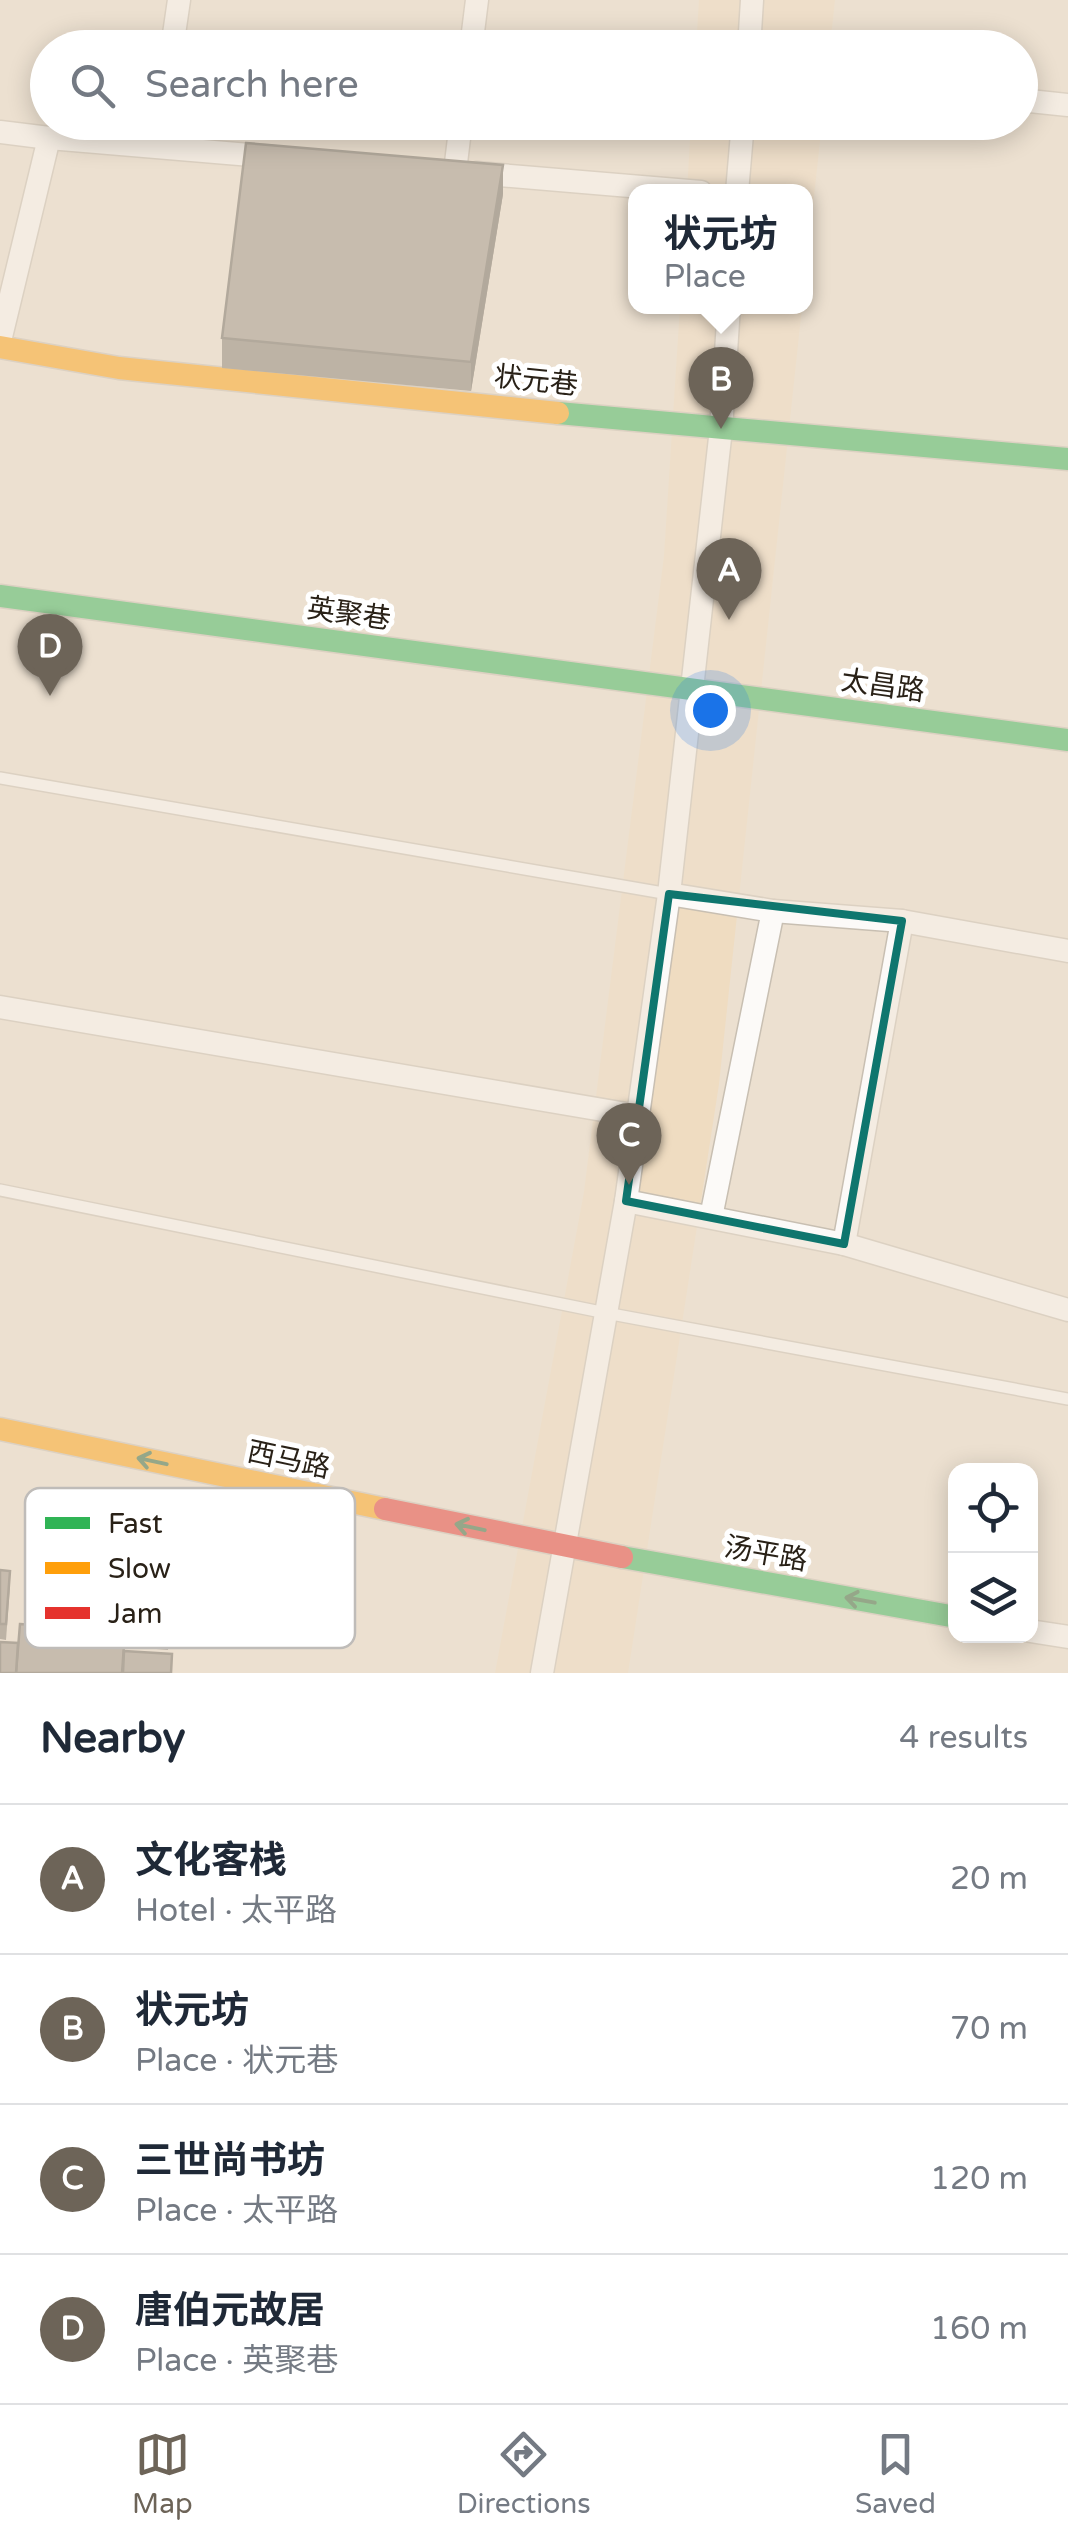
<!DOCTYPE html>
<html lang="en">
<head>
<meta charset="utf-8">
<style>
  :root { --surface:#fff; --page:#f2f2f3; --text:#1f2937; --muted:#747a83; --line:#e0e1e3; --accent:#6d6458 }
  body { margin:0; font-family:"Varela Round","Noto Sans SC",sans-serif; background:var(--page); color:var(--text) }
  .controls { position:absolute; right:30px; bottom:30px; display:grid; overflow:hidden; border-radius:20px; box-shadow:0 5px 25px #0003 }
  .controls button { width:90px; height:90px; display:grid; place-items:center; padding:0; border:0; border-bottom:2px solid var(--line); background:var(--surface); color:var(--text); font:50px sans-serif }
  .you { position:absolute; left:710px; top:710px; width:35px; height:35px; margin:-25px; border:8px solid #fff; border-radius:50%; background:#1a73e8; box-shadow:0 0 0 15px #1a73e833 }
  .badge { display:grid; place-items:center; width:65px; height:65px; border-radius:50%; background:var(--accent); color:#fff; font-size:32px; font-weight:700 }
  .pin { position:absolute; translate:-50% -82px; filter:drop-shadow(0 2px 5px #0008) }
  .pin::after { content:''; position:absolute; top:52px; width:35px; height:30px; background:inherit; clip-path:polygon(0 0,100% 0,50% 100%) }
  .popup { position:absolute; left:628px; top:184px; width:185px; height:130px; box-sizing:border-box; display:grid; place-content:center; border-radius:20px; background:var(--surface); filter:drop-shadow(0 2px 8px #0005); font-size:32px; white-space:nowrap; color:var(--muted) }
  .popup b { font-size:38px; color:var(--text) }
  .popup::after { content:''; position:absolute; left:50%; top:100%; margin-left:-20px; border:20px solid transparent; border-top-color:var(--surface) }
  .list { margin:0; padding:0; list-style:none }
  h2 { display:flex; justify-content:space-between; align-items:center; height:130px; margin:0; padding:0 40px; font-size:42px }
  h2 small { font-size:32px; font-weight:400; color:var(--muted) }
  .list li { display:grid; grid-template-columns:65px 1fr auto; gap:30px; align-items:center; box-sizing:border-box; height:150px; padding:0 40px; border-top:2px solid var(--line) }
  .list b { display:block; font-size:38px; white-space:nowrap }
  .list p { margin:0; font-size:32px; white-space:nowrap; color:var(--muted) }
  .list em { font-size:32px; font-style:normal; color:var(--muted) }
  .icon { flex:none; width:55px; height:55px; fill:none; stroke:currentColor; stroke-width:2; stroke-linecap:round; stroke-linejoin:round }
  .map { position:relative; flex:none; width:1068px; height:1673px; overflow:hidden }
  .search { position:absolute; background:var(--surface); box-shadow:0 5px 25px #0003; left:30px; right:30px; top:30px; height:110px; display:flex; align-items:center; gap:25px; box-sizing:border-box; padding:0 35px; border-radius:55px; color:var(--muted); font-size:38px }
  .sheet { height:730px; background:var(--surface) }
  nav { display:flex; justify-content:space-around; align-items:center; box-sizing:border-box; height:140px; border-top:2px solid var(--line); background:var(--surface); font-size:28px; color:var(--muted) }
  nav a { display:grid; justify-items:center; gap:5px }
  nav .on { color:var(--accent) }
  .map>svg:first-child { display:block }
</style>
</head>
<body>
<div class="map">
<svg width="1068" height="1673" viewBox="0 0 1068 1673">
  <rect width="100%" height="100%" fill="#ece0d0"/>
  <!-- built -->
  <g fill="#efdcc1">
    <polygon points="699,0 835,0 830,47 696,48"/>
    <polygon points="691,123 822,123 806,269 806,192 687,192"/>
    <polygon points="680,307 802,307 719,1084 628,1673 495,1673 584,1192 664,556"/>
  </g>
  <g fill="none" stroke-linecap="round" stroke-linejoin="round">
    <defs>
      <g id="lane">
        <polyline points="0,778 669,894"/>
        <polyline points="0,1190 606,1313 1068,1399"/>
      </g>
      <g id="street">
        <polyline points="172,48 179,0"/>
        <polyline points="471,48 477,0"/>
        <polyline points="749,48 752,0"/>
        <polyline points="1020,100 1068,105"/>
        <polyline points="0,132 49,138 274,157"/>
        <polyline points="455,171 461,122"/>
        <polyline points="476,173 701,192"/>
        <polyline points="737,192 743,122"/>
        <polyline points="0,341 49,138"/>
        <polyline points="669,894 773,911 902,921 1068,951"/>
        <polyline points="0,1007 638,1116"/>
        <polyline points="626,1201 844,1244 1068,1310"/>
        <polyline points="711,1217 773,911"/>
        <polyline points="844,1244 902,921"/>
        <polyline points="1030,1631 1068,1637"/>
        <polyline points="542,1673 626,1201 669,894 721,429 729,306"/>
      </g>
      <g id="fast">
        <polyline points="558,413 1068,459"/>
        <polyline points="0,596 1068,740"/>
        <polyline points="622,1557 956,1617"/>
      </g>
      <g id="slow">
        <polyline points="0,347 119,368 558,413"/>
        <polyline points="0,1429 385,1509"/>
      </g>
      <polyline id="jam" points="385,1509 622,1557"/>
    </defs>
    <!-- lane casing -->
    <use href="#lane" stroke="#c8bfb2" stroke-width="14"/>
    <!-- street casing -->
    <use href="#street" stroke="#c8bfb2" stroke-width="25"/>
    <!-- fast casing -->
    <use href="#fast" stroke="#c8bfb2" stroke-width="25"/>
    <!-- slow casing -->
    <use href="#slow" stroke="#c8bfb2" stroke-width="25"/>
    <!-- jam casing -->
    <use href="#jam" stroke="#c8bfb2" stroke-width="25"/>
    <!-- lane -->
    <use href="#lane" stroke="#fcfaf8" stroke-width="11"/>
    <!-- street -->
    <use href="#street" stroke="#fcfaf8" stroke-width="22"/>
    <!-- fast -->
    <use href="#fast" stroke="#30b455" stroke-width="22"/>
    <!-- slow -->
    <use href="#slow" stroke="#ff9f0a" stroke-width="22"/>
    <!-- jam -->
    <use href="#jam" stroke="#e5322d" stroke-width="22"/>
  </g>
  <!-- wall -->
  <g fill="#847d72">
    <polygon points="503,194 471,391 222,368 222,338"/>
    <polygon points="0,1570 10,1586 6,1640 0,1639"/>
    <polygon points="118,1589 115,1630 18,1643 29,1624 29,1615"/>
    <polygon points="172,1597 168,1650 133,1647 133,1631"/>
  </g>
  <!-- shaded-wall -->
  <g fill="#6c665d">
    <polygon points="503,165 503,194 471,391 471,362"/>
    <polygon points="118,1566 118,1589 114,1644 114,1621"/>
  </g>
  <!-- building -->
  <g fill="#9a9185" stroke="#6c665d" stroke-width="2.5">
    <polygon points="246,143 503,165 471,362 222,338"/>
    <polygon points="33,1560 118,1566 114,1621 29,1615"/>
    <polygon points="0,1570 10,1571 6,1624 0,1624"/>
    <polygon points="137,1579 172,1582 168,1634 133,1631"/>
    <polygon points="20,1624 125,1631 122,1673 16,1673"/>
    <polygon points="0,1642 18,1643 16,1673 0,1673"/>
    <polygon points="124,1651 172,1654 171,1673 123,1673"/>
  </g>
  <!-- one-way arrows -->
  <defs><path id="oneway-shaft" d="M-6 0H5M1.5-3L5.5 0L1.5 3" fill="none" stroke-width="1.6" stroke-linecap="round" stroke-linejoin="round" transform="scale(2.5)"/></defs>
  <g stroke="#2c6333">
    <use href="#oneway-shaft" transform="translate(152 1461) rotate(-168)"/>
    <use href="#oneway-shaft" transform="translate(470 1527) rotate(-168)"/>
    <use href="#oneway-shaft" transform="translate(860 1600) rotate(-170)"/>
  </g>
  <!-- marked area -->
  <path d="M0 0H1068V1673H0ZM669,894L902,921L844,1244L626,1201Z" fill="#ece0d0" fill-opacity=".55" fill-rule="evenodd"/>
  <path fill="none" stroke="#0f766e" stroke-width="8" stroke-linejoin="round" d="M669,894L902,921L844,1244L626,1201Z"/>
  <g text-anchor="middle" stroke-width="10" stroke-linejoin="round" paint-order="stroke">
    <!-- street labels -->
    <g font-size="28" fill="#292117" stroke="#fff">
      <text transform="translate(536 380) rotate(6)" y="10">状元巷</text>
      <text transform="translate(349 613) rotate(8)" y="10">英聚巷</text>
      <text transform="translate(883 685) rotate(8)" y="10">太昌路</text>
      <text transform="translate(289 1459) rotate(12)" y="10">西马路</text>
      <text transform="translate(766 1553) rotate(10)" y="10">汤平路</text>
    </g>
  </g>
  <!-- legend -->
  <rect x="25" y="1488" width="330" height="160" rx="15" fill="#fff" stroke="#bfbcb9" stroke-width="2.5"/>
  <rect x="45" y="1517" width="45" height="12" fill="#30b455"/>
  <rect x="45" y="1562" width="45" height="12" fill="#ff9f0a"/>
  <rect x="45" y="1607" width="45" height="12" fill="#e5322d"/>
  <g font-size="28" fill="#292117">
    <text x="108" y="1533">Fast</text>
    <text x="108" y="1578">Slow</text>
    <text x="108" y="1623">Jam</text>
  </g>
</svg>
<div class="controls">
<button><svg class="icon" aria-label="locate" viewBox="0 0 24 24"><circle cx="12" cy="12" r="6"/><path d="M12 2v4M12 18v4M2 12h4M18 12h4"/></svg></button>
<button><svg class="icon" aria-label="layers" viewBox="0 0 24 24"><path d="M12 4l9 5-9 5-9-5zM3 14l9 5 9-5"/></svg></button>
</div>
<div class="you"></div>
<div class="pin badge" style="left:729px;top:620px">A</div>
<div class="pin badge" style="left:721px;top:429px">B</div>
<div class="popup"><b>状元坊</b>Place</div>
<div class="pin badge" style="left:629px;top:1185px">C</div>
<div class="pin badge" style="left:50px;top:696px">D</div>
<div class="search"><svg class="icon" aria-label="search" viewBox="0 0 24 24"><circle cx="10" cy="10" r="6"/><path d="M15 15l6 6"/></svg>Search here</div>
</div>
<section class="sheet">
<h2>Nearby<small>4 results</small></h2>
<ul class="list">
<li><span class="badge">A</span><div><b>文化客栈</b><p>Hotel · 太平路</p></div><em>20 m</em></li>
<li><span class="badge">B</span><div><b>状元坊</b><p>Place · 状元巷</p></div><em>70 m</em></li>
<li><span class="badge">C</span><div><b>三世尚书坊</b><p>Place · 太平路</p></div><em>120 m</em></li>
<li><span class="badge">D</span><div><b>唐伯元故居</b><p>Place · 英聚巷</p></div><em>160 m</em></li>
</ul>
</section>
<nav>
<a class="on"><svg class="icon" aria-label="map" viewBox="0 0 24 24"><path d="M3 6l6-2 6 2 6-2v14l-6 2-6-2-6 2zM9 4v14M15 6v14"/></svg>Map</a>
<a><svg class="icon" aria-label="directions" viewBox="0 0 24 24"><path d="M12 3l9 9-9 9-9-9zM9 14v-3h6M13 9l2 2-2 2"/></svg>Directions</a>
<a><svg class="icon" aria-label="saved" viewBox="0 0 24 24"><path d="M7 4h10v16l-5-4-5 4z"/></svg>Saved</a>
</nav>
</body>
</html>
